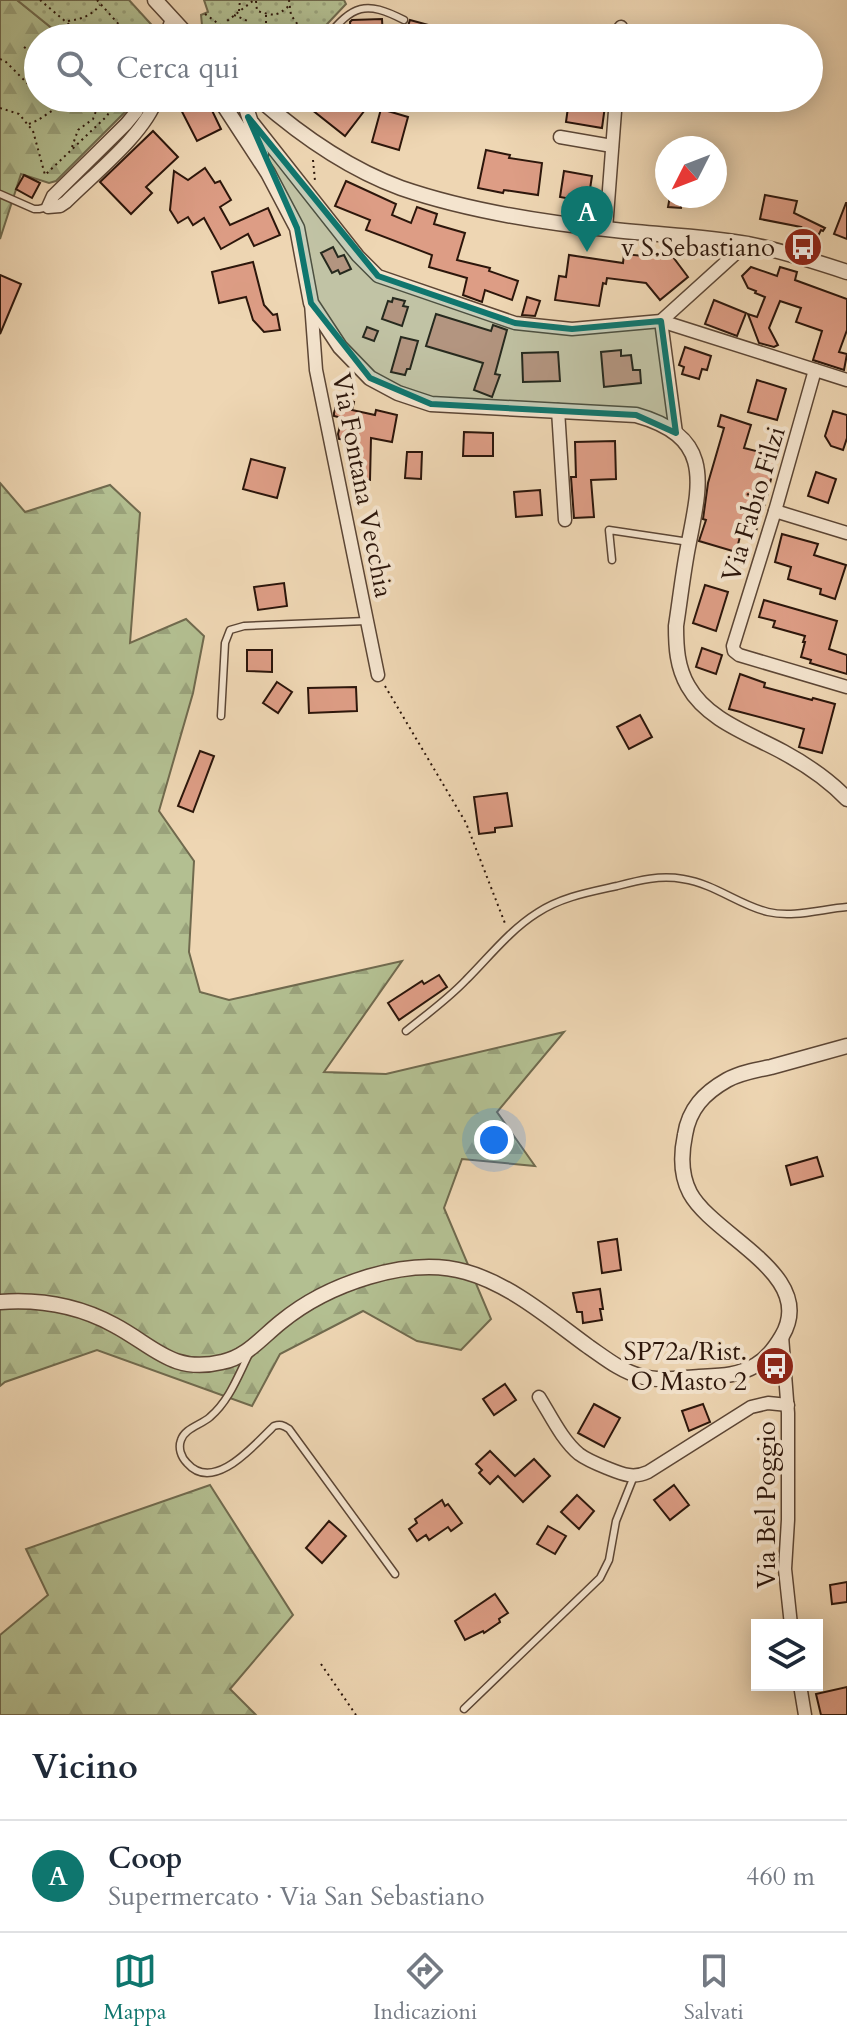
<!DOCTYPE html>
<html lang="it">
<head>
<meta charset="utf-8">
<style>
  :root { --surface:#fff; --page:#f6f6f7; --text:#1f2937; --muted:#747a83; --line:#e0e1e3; --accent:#0f766e }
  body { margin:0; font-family:Cardo,serif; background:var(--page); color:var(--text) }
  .controls { position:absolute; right:24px; bottom:24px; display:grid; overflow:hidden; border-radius:0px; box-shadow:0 4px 20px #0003 }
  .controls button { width:72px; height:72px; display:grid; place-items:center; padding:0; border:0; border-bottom:2px solid var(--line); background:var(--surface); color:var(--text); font:40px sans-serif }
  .compass { position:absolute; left:655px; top:136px; width:72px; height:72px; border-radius:50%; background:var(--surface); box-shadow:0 4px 20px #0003; rotate:228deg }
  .you { position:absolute; left:494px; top:1140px; width:28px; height:28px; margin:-20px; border:6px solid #fff; border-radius:50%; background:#1a73e8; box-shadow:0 0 0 12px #1a73e833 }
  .badge { display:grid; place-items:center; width:52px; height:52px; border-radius:50%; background:var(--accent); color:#fff; font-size:26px; font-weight:700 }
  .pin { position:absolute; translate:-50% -66px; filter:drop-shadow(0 2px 4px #0008) }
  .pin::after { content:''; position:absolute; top:42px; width:28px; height:24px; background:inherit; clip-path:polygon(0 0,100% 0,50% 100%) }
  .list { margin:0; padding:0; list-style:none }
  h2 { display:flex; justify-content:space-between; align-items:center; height:104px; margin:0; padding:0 32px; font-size:34px }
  h2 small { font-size:26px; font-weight:400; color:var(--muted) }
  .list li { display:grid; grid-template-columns:52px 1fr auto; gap:24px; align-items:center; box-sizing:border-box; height:112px; padding:0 32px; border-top:2px solid var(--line) }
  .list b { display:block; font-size:30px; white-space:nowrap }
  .list p { margin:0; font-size:26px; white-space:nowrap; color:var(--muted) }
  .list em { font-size:26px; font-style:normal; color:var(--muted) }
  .icon { flex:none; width:44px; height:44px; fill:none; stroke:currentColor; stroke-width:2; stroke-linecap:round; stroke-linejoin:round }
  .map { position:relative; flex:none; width:847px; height:1715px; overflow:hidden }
  .search { position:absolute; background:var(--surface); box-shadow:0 4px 20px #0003; left:24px; right:24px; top:24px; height:88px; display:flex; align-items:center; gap:20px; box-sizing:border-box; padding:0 28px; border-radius:44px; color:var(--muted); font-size:30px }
  .sheet { height:216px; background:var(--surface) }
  nav { display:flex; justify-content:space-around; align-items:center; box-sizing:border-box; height:112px; border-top:2px solid var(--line); background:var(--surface); font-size:22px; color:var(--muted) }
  nav a { display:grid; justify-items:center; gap:4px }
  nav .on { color:var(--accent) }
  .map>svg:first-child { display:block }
</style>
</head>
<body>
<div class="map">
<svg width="847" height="1715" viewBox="0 0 847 1715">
  <defs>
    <pattern id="forest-firs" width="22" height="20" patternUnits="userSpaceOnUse" patternTransform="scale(2)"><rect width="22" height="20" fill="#b3bf91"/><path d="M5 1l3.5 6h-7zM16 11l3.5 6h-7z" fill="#9aa37c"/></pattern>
    <pattern id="park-dots" width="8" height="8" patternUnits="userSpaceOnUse" patternTransform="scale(2)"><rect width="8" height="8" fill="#b3bf91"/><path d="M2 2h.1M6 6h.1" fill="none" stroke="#9aa37c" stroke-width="1.8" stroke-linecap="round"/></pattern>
  </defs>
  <rect width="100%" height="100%" fill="#eed6b3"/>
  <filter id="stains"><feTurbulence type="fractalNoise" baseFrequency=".0025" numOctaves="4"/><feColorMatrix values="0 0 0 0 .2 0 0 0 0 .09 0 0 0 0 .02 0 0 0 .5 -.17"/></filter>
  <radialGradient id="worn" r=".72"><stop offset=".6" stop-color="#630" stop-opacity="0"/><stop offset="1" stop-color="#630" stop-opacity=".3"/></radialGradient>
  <!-- forest -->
  <g fill="url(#forest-firs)" stroke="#706a4e" stroke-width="2">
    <polygon points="0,0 17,0 64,38 38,38 38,98 137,98 129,108 56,181 49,183 21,174 0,239"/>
    <polygon points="0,483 25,512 110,485 140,513 130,643 186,619 204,636 193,693 159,811 194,861 189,952 200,992 229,1000 402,961 324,1072 386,1074 564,1032 497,1112 535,1166 462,1159 444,1208 491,1319 461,1350 417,1341 363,1311 280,1354 252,1406 97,1350 5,1382 0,1386"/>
    <polygon points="210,1485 293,1615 230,1689 256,1715 0,1715 0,1635 48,1595 26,1549"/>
  </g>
  <!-- park -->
  <g fill="url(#park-dots)" stroke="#706a4e" stroke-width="2">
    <polygon points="17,0 129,0 160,34 159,38 64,38"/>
    <polygon points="204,0 344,0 346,4 314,38 206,38 203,35 201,15 208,12"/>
  </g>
  <!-- building -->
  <g fill="#dd9d85" stroke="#2c160b" stroke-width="2">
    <polygon points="382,19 383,38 351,38 350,22 352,20"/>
    <polygon points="410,20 432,26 429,38 404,38"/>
    <polygon points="175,98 206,98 221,129 197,141"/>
    <polygon points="297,98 358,98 368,106 345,136"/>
    <polygon points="569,100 605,106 602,128 566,122"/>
    <polygon points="381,109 408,117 399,150 372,142"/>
    <polygon points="153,131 178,157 146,187 152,193 131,214 100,182"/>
    <polygon points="486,150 510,155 509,158 542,163 538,195 504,190 503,193 478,188"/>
    <polygon points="205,168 215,183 220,181 231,200 220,207 230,225 268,208 280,235 254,246 248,234 221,249 204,218 193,225 188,217 178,223 170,210 174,171 188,180"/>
    <polygon points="564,171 592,176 588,202 560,197"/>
    <polygon points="24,175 40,183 32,198 16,189"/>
    <polygon points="346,181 396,204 392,215 411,223 417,207 437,214 434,224 465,233 457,260 490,268 489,271 518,281 512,300 485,290 482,302 463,295 467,278 429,267 432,255 366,230 370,220 335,206"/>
    <polygon points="765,195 797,201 794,213 825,228 823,231 821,230 813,246 795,238 801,227 760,219"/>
    <polygon points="670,196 682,197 681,208 668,207"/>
    <polygon points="846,203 847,203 847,239 834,234"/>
    <polygon points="333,247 338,257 344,255 351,269 340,274 338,270 332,273 321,253"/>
    <polygon points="670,253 688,277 660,300 646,283 607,278 606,284 603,283 599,306 555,300 559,276 566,277 569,255 623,263 624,254 664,258"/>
    <polygon points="253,262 264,305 273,315 277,314 280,330 264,332 253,320 246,297 219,303 212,272"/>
    <polygon points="751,267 777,276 780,267 797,272 795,280 847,299 847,330 839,352 847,354 844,370 813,360 822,331 796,322 801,308 780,301 769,328 778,345 774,347 759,343 748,314 757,317 765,297 755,293 756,291 748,288 742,276"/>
    <polygon points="0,275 21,284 0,334"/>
    <polygon points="527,297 540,301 535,316 522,315"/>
    <polygon points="393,298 405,301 403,306 408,307 402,326 382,319 388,301 392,302"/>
    <polygon points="714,300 746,313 737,336 705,324"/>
    <polygon points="436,314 491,331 493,325 507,330 495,374 500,375 492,397 474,390 483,363 426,346"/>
    <polygon points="367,327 378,331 374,341 363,337"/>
    <polygon points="401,337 418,341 410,369 407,369 405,375 391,372"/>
    <polygon points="685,347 711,356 707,370 702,369 699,379 682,374 684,367 679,365"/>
    <polygon points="621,350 621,356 631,355 633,370 640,370 641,383 604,387 601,352"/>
    <polygon points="558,352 560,381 523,382 522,353"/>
    <polygon points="757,380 786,389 777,420 748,412"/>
    <polygon points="339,397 354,402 352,410 375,415 376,410 397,415 392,442 371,438 370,480 350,480 351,441 339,439 338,434 342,418 334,416 334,413"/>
    <polygon points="833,411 847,415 847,438 843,450 831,446 825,436"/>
    <polygon points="721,415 751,425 744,448 776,456 767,497 755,534 742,529 736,552 699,541 706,520 703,519 708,483 724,428 718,426"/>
    <polygon points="464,432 493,433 493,456 463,456"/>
    <polygon points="615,441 616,479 591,480 594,517 574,518 571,477 576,477 575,442"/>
    <polygon points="407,452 422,452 421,479 405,478"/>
    <polygon points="251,459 285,468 277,498 243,489"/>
    <polygon points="816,472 836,479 828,503 808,496"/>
    <polygon points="540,490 542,515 516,517 514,492"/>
    <polygon points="782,534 818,544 814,555 846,565 835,599 820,594 821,589 788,579 791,567 775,562"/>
    <polygon points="284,583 287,606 258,610 254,587"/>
    <polygon points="705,585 728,592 716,631 693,623"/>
    <polygon points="764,600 837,621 829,649 847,655 847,674 810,663 811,660 801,657 805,642 803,642 805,636 773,627 775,621 759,617"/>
    <polygon points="702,648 722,655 716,674 696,667"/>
    <polygon points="247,650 272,650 272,672 247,671"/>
    <polygon points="740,674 765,683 764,687 812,700 813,698 835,704 822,753 799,747 804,729 729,709"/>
    <polygon points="277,682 292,692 278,713 263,703"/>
    <polygon points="356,687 357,711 309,713 308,688"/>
    <polygon points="640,715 652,737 629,749 617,727"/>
    <polygon points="200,751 214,756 193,812 178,806"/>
    <polygon points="507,793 512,826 495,828 495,832 479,834 474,797"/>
    <polygon points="439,975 447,987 399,1020 388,1003 422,981 424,984"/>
    <polygon points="817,1157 823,1176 791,1185 786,1166"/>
    <polygon points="617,1239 621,1270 602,1273 598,1242"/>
    <polygon points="600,1289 603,1309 600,1309 602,1320 583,1323 582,1312 577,1312 573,1293"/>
    <polygon points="505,1384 516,1400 494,1415 483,1399"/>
    <polygon points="594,1404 620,1418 604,1447 578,1433"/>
    <polygon points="703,1404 710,1422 689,1431 682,1411"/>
    <polygon points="490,1451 515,1476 534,1459 550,1476 523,1502 498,1476 490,1484 479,1473 482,1470 476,1464"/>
    <polygon points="674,1485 689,1505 670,1520 654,1500"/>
    <polygon points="577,1495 594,1511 579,1529 561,1512"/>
    <polygon points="442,1500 445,1506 448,1504 462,1523 451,1531 448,1527 429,1540 426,1535 417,1541 409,1529 417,1523 415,1519"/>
    <polygon points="329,1521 346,1536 322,1563 306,1548"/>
    <polygon points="548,1526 566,1536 555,1554 537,1544"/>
    <polygon points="847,1582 847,1602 832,1604 830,1585"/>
    <polygon points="495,1594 508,1613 499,1619 500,1622 484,1633 483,1631 465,1640 455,1621"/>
    <polygon points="847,1687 847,1715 821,1715 816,1694"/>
  </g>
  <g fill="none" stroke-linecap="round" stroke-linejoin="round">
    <defs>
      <g id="service">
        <path d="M326,38C353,5 365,0 404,20"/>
        <polyline points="0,194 34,209 39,209 48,207"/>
        <polyline points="612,560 609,530 689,542"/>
        <polyline points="221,716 225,643 230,630 244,626 366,621"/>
        <path d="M406,1031C427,1014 448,999 466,980C489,957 510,930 537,913C561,897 590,892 617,886C640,880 660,875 683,879C715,884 739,905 768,912C793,918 822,909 847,907"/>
        <path d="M249,1354C238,1376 229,1401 210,1417C201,1425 185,1428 181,1440C178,1448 181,1457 187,1463C214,1494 255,1444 274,1426C280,1424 283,1425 289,1429L395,1574"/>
        <polyline points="464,1709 600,1578 609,1560 616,1521 634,1476"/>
      </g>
      <g id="minor">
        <polyline points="165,38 172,19"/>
        <polyline points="620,38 621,27"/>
        <path d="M143,98L136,112L126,124L53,196L48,207L60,206L66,202C94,174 145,134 157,98"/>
        <polyline points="253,123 358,256 378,276 515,323 572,329 661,321 847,380"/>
        <polyline points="560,137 612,146"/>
        <polyline points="606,229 616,98"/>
        <polyline points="311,303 316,370 378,675"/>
        <polyline points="815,370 775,511 733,646 734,651 739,655 847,687"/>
        <polyline points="558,410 565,520"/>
        <polyline points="676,433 661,321 746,244"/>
        <polyline points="775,511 847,533"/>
        <polyline points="782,1336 788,1413 788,1520 785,1569 791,1625"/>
        <path d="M539,1397C551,1416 562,1440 579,1454C587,1460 597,1464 607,1468C622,1474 633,1479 648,1472L751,1407L768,1403L788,1405"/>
        <polyline points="800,1685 805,1715"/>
      </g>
      <g id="tertiary">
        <polyline points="155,0 190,38"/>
        <path d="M219,98L268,173L297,228L311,303L340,347L370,378L398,393L431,404L636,415C715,437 700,484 688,547C683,573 680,600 676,626C676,647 677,667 688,686C707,720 750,734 783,752C807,765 828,779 847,799"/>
        <polyline points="243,98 261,154"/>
        <path d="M258,98C299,134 349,169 401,188C468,211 545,223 615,230C659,235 704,236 748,244C782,251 814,261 847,272"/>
        <path d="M0,1302C40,1299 79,1306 114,1325C154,1346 172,1374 222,1362C247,1357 262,1337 281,1322C326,1285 408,1255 466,1272C510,1284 552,1320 589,1347C605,1358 621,1371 640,1376C659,1382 680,1378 699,1377C720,1376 738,1376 756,1365C768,1358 775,1348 782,1336C818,1275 714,1237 690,1193C681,1176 681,1154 685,1135C689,1109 704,1093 727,1080C740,1073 756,1070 771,1067C796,1060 822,1053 847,1046"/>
      </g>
    </defs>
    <!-- service casing -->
    <use href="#service" stroke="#5c4635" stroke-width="9"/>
    <!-- minor casing -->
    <use href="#minor" stroke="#5c4635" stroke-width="15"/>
    <!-- tertiary casing -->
    <use href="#tertiary" stroke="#5c4635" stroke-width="17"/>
    <!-- path -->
    <g stroke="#2c160b" stroke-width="2" stroke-dasharray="2 4" stroke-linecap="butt">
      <polyline points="40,0 85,38"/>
      <polyline points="97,0 131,38"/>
      <polyline points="289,0 291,15 307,38"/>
      <path d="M256,1L257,11C275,16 276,17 290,5"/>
      <polyline points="239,11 240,0"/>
      <polyline points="205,14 223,27"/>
      <polyline points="234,15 250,22"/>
      <polyline points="266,15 266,30"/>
      <path d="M68,21C82,19 91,16 100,5"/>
      <polyline points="222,38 227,21 254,0"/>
      <polyline points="24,47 38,57"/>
      <polyline points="0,59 6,62 38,94"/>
      <polyline points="49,98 63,103"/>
      <polyline points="0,108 19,114 33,131 45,175 107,116 117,98"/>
      <polyline points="29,124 38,120 64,103 93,98"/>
      <polyline points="72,147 78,130 93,119 101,98"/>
      <polyline points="313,160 315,181"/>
      <polyline points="385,686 466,823 506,926"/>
      <polyline points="321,1664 356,1715"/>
    </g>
    <!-- service -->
    <use href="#service" stroke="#f4e4ce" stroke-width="6"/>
    <!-- minor -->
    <use href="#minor" stroke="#f4e4ce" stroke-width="12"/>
    <!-- tertiary -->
    <use href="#tertiary" stroke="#f4e4ce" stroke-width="14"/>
  </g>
  <!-- marked area -->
  <path fill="#0f766e" fill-opacity="0.2" stroke="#0f766e" stroke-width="6" stroke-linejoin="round" d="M248,117L378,276L515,323L572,329L661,321L676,433L636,415L431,404L370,378L311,303L297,228Z"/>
  <!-- icons -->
  <defs>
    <symbol id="bus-disc" viewBox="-11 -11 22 22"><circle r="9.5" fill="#8f2418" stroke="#f4e4ce"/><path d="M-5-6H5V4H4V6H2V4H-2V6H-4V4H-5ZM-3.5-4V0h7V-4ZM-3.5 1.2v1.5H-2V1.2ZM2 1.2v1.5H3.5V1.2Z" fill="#fff"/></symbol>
  </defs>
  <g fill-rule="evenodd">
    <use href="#bus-disc" x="781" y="225" width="44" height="44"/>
    <use href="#bus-disc" x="753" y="1344" width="44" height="44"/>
  </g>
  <g text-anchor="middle" stroke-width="8" stroke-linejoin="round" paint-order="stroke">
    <!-- poi labels -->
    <g font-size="26" fill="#2c160b" stroke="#f4e4ce" text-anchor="end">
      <text x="775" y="256">v S.Sebastiano</text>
      <text x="747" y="1360">SP72a/Rist.<tspan x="747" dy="30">O Masto 2</tspan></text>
    </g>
    <!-- street labels -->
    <g font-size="26" fill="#2c160b" stroke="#f4e4ce">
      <text transform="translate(363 485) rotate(79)" y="9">Via Fontana Vecchia</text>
      <text transform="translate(753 504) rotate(-73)" y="9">Via Fabio Filzi</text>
      <text transform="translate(766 1505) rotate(-90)" y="9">Via Bel Poggio</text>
    </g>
  </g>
  <rect width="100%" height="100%" filter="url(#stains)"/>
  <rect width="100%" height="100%" fill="url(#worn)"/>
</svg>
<div class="controls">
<button><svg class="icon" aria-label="layers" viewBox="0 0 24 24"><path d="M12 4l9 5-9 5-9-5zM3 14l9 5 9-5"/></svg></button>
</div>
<svg class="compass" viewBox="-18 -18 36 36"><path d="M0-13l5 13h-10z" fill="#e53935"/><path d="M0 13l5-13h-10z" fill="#747a83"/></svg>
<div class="you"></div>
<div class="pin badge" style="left:587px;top:252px">A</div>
<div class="search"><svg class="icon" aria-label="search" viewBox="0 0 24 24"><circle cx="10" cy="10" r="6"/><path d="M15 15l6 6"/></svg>Cerca qui</div>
</div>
<section class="sheet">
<h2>Vicino<small></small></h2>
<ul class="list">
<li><span class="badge">A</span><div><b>Coop</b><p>Supermercato · Via San Sebastiano</p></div><em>460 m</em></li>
</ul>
</section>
<nav>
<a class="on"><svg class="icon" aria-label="map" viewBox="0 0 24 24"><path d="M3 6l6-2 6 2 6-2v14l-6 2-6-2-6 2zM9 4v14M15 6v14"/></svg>Mappa</a>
<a><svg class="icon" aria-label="directions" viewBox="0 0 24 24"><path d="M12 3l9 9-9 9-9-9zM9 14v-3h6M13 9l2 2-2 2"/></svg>Indicazioni</a>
<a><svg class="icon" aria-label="saved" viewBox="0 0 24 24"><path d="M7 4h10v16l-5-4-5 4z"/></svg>Salvati</a>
</nav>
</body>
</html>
